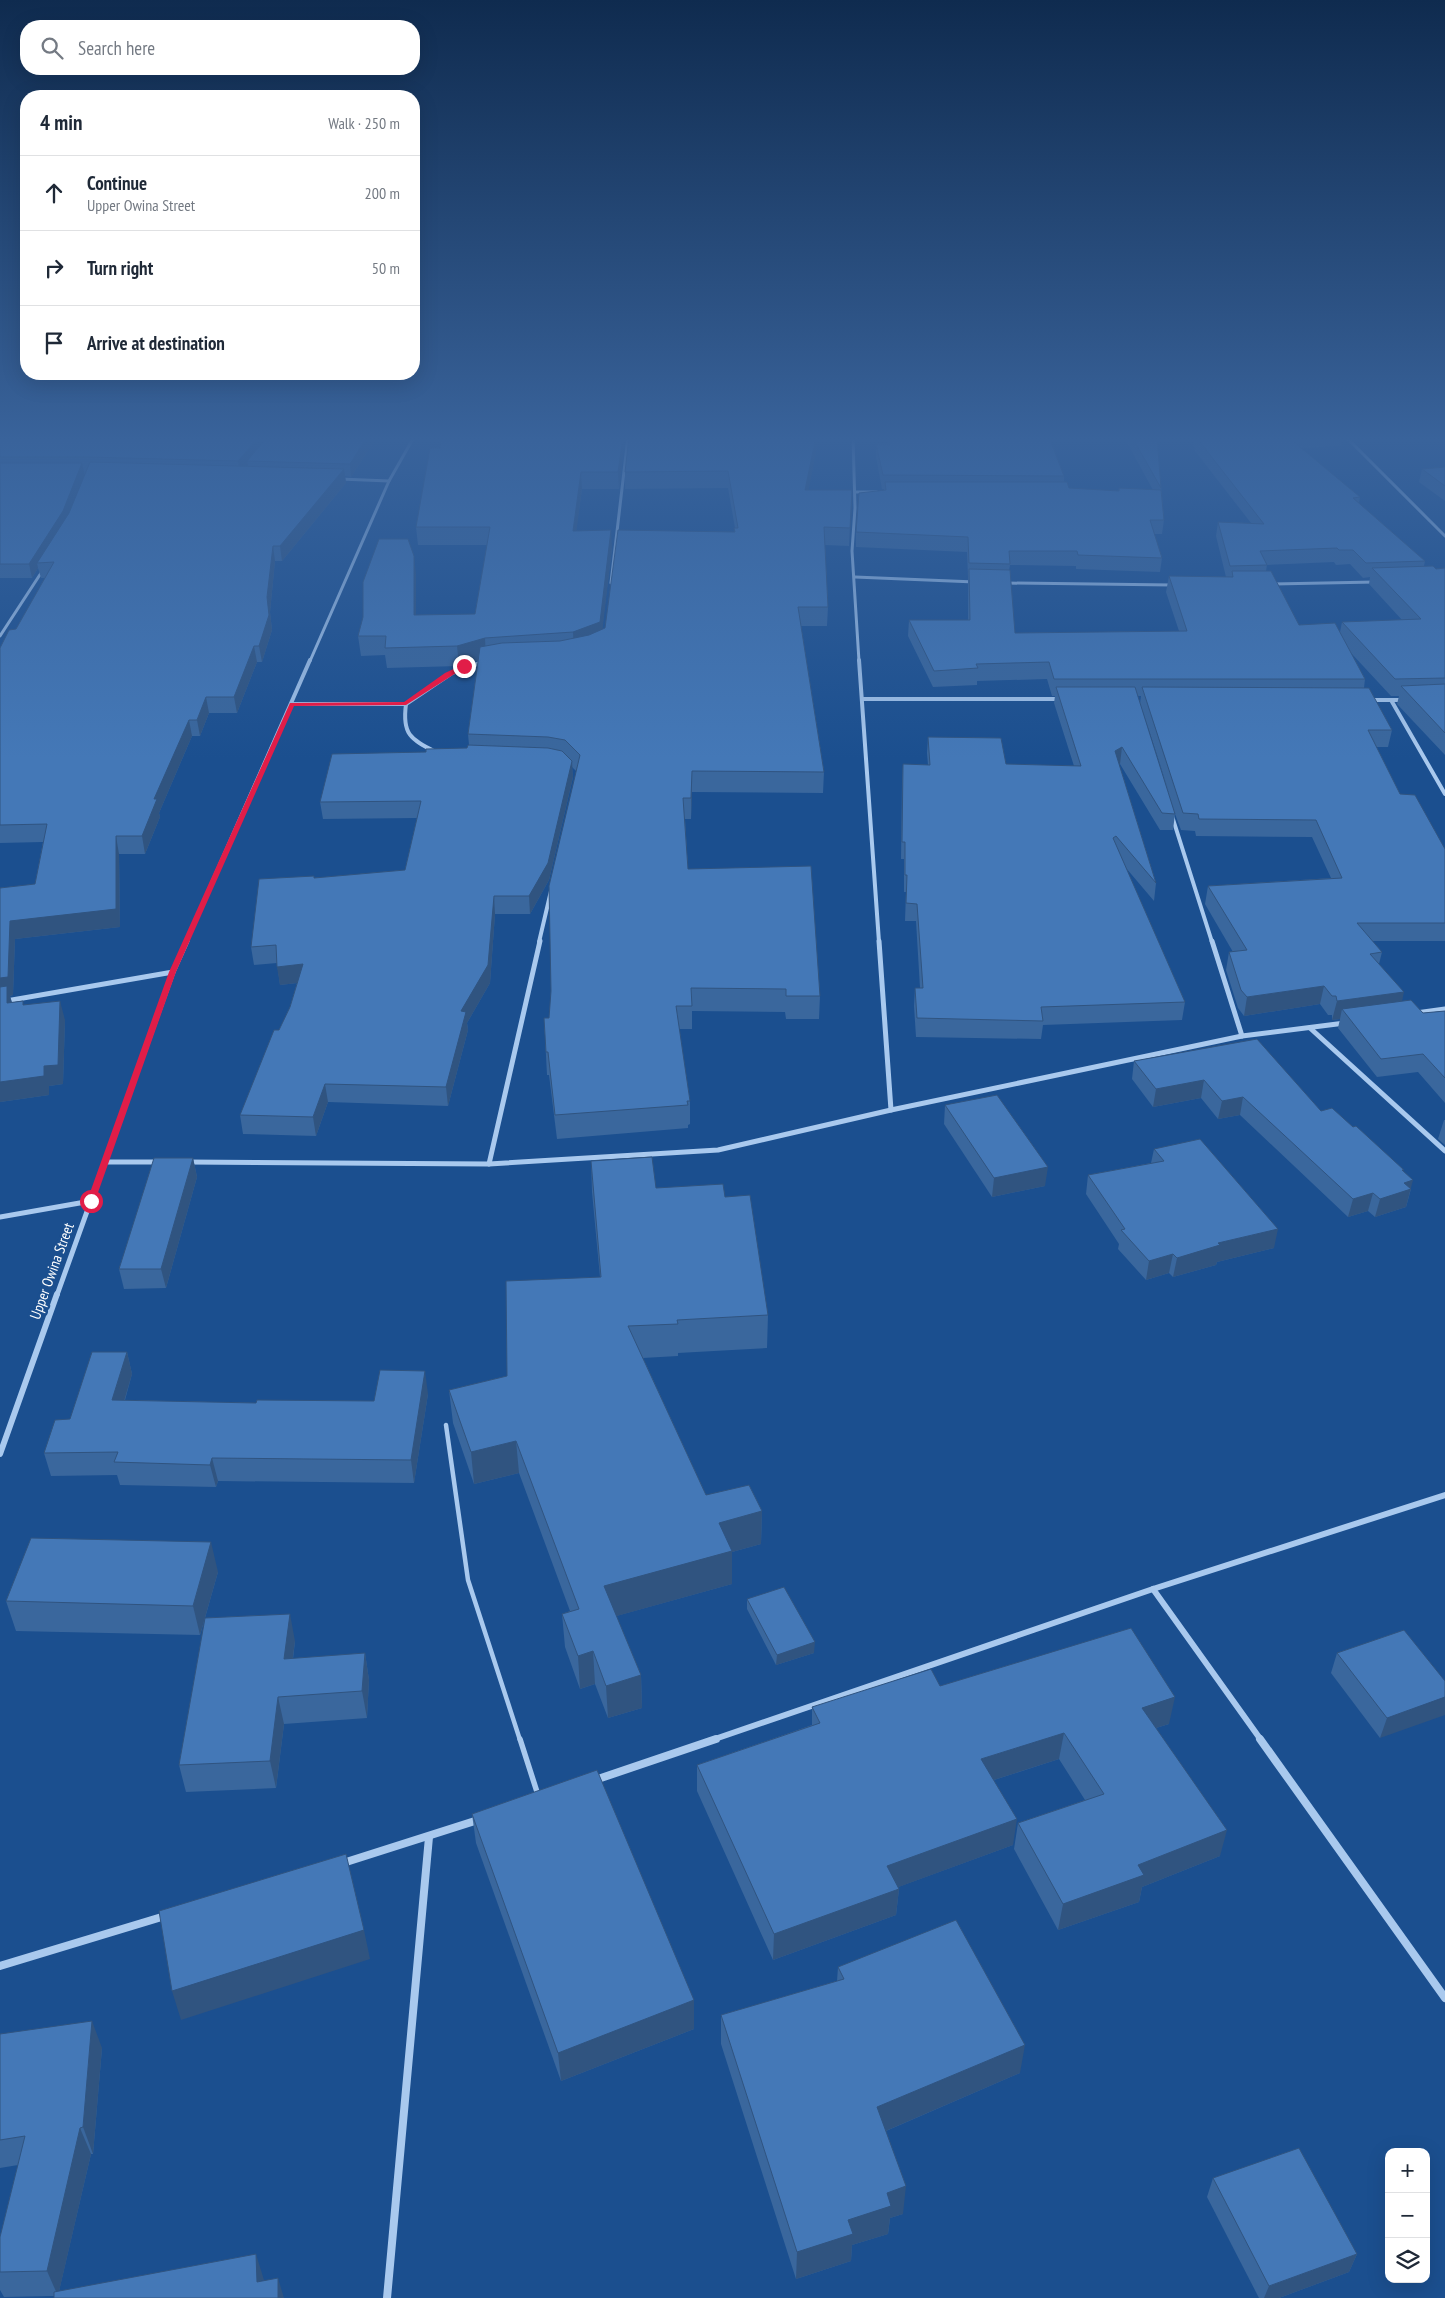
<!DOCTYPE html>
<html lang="en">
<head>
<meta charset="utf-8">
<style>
  :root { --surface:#fff; --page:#f2f2f3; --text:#1f2937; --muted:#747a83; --line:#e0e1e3 }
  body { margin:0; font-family:"PT Sans Narrow",sans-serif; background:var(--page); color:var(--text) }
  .controls { position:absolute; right:15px; bottom:15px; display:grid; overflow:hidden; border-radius:10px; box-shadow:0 5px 20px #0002 }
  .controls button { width:45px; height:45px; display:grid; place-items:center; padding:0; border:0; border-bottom:1px solid var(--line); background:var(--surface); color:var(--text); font:25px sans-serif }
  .stop { position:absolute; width:15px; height:15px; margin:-11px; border:4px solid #e11d48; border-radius:50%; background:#fff }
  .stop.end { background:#e11d48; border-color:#fff; box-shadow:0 1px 5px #0008 }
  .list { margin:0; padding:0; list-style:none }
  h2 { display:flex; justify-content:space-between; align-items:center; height:65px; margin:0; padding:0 20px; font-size:21px }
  h2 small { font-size:16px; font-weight:400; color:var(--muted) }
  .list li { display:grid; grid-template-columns:32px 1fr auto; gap:15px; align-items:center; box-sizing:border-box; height:75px; padding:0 20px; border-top:1px solid var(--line) }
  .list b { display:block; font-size:19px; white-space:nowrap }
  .list p { margin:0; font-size:16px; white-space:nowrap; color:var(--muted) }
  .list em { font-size:16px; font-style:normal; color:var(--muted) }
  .icon { flex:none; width:28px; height:28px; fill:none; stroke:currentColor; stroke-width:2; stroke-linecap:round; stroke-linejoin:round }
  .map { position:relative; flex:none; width:1445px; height:2298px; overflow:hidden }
  .search { position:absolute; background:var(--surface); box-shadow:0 5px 20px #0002; left:20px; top:20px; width:400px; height:55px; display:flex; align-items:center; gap:12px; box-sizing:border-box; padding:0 18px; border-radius:20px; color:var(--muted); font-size:19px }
  .panel { position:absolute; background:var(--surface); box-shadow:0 5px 20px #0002; left:20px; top:90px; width:400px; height:290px; border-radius:20px }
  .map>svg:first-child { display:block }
</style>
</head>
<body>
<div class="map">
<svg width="1445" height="2298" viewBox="0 0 1445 2298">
  <rect width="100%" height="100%" fill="#1b4f8f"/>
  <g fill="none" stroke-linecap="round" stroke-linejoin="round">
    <!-- lane-far1 -->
    <polyline stroke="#a9c9ee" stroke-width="4.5" points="446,1425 468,1580 520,1740"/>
    <!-- lane -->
    <polyline stroke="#a9c9ee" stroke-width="5.5" points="520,1739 538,1795"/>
    <!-- street-far4 -->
    <g stroke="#a9c9ee" stroke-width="3">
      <polyline points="853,437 855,508 852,551 859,661"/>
      <polyline points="1346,437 1445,536"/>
      <polyline points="340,479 389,481"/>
      <polyline points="855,492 877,492"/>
      <polyline points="855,577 975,582"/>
      <polyline points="611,583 628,437"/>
      <polyline points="1006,583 1172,585"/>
      <polyline points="1273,584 1375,582"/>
      <polyline points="0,636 43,570"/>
      <polyline points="310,661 389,481 414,437"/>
    </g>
    <!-- street-far3 -->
    <g stroke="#a9c9ee" stroke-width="4">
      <polyline points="859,660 879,942"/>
      <polyline points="862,699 1062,699"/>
      <polyline points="1370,700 1404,700"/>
      <polyline points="1391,700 1445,794"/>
      <polyline points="292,704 406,704"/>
      <path d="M436,752C410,739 402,734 406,704L452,673L483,662"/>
      <polyline points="1172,816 1212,942"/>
      <polyline points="186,942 310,660"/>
      <polyline points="539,942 551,891"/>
    </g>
    <!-- street-far2 -->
    <g stroke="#a9c9ee" stroke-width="5">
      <polyline points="879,941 891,1110"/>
      <polyline points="1212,941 1242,1036"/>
      <polyline points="0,1002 173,972"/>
      <polyline points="1416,1013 1445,1009"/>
      <polyline points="1310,1028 1445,1151"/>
      <polyline points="105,1162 159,1162"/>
      <polyline points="187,1162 489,1164 718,1150 891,1110 1242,1036 1345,1023"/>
      <polyline points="489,1164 540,941"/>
      <polyline points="0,1217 91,1201"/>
      <polyline points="57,1295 173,972 187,941"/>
    </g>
    <!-- street-far1 -->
    <g stroke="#a9c9ee" stroke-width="6">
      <polyline points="0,1454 57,1294"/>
      <polyline points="1153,1589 1261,1740"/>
      <polyline points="712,1740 1153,1589 1445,1495"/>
    </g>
    <!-- street -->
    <g stroke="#a9c9ee" stroke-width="8">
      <polyline points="1260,1739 1445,1998"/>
      <polyline points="595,1780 716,1739"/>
      <polyline points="343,1863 478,1820"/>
      <polyline points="0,1966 165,1916"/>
      <polyline points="387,2298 429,1837"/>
    </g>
  </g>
  <!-- wall -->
  <g fill="#3a679d" fill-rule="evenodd">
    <polygon points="0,437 377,437 351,477 345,476 346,483 282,561 275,561 270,612 272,630 262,662 257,662 237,713 209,713 200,736 192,736 159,813 160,817 145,854 119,854 120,927 15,939 13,995 10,996 12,1002 24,1005 65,1020 63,1084 49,1086 49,1095 0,1102 0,888 35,884 43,842 0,843 0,648 16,629 45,578 41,578 38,568 32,578 0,578"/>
    <polygon points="441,437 625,437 619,489 582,489 576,531 612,548 602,629 605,628 734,532 735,528 728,488 625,489 625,472 819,437 808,490 852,490 849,546 825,545 828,607 827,626 801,626 824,772 823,793 692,792 691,819 685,819 688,869 820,996 819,1019 786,1019 785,1012 692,1011 692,1029 679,1029 690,1101 690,1124 688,1125 688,1128 557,1139 549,1075 547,1075 544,1018 549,1018 576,771 572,767 573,777 549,880 530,914 495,914 490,983 467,1023 468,1030 448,1106 328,1102 316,1136 243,1134 240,1115 279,1030 290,1007 297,983 280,985 277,963 254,965 251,947 314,878 405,870 417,818 323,819 320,802 426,752 467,748 469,745 468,734 479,660 459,666 387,668 385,655 361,656 358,636 416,574 416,615 475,614 487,545 418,545 416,527 440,448"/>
    <path d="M886,437H1157L1164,520L1162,534H1154L1162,558L1160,572L1076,569V566L1010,565L1009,570L1015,633L1179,631L1166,592L1169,576L1226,577L1216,536L1218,522L1251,523L1195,451L1191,437H1343L1341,446L1301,448L1360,497L1359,503L1425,561L1424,566L1436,569L1445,568V755L1397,704L1399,696H1391L1351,653L1365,679L1364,688L1392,730L1388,747H1376L1400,794L1445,849V941H1372L1382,952L1379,964L1402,1002L1423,1013L1445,1011V1103L1418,1072L1377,1077L1338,1028L1340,1019L1332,1020V1015H1328L1320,1004L1244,1016L1238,1008L1226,970L1229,952H1233L1205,904L1208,886L1331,878L1312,837L1196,836L1195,831L1181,830L1175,814L1173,830H1160L1120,764H1119L1156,883L1154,901L1126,868L1185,1002L1182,1020L1043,1025L1041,1039L916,1037L914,1006L915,988H920L916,921H905L906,892H904V859H901L902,781L903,764L928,765L927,753L928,737L1006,764L1074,766L1054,703L1055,696H1052L1047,679L977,681V685L933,687L908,636L909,620H968V577L967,552L856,547V532L884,491V489H882L876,457V444H887ZM1125,439L1153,490L1119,488L1118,491L1069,488L1064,482V476L1051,440ZM1334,562L1336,565L1350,564L1363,578L1370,577L1369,584L1402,620L1342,622L1340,632L1299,625L1266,571L1267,565ZM1137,696H1141L1140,703L1169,792Z"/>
    <polygon points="1445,467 1445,501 1419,482 1422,469"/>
    <polygon points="1134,1061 1321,1111 1404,1172 1411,1189 1406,1207 1375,1217 1368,1211 1348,1217 1240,1115 1218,1119 1201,1098 1153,1107 1132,1079"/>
    <polygon points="945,1105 1045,1186 992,1197 944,1124"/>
    <polygon points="1444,1120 1445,1120 1445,1145 1438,1139"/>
    <polygon points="1154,1149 1274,1248 1217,1262 1216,1265 1173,1277 1169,1273 1146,1280 1118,1249 1119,1244 1086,1194 1088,1175 1151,1163"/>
    <polygon points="193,1158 197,1177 166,1288 124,1289 119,1269"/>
    <polygon points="591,1161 656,1188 725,1197 768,1315 767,1348 678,1353 678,1356 643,1358 706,1495 762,1511 761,1544 732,1552 732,1584 616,1616 641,1675 642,1708 608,1718 595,1684 580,1689 565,1647 562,1614 570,1611 519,1473 474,1484 453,1423 449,1390 507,1376 600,1277 592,1192"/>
    <polygon points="127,1352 132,1374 125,1400 256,1403 374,1401 428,1394 414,1483 218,1481 216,1487 120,1485 117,1475 51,1476 44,1453 70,1419"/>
    <polygon points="218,1572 205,1618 295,1641 293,1659 365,1653 369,1680 367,1718 284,1724 276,1788 186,1792 179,1765 205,1619 200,1635 16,1631 6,1601"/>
    <polygon points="747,1599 814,1653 776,1665 747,1609"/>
    <polygon points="1337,1653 1445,1681 1380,1738 1331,1673"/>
    <polygon points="940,1686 1169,1724 1156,1728 1220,1856 1142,1887 1139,1902 1058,1930 1014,1849 1018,1823 1085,1800 1059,1759 994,1780 1013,1845 898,1887 899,1889 896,1915 773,1960 697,1791 697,1765 812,1725 812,1707"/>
    <polygon points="472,1814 694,2000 694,2029 561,2081 476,1843"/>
    <polygon points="838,1967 1020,2073 886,2131 903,2214 890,2218 888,2234 852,2245 851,2261 796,2279 721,2044 721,2015 837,1981"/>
    <polygon points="0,2034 102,2048 93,2154 91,2154 59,2291 264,2281 284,2298 54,2296 4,2297 0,2290 0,2237 18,2165 0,2168"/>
    <polygon points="1213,2178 1357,2254 1349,2272 1279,2298 1259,2298 1207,2197"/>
  </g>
  <!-- shaded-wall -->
  <g fill="#305480">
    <polygon points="259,437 271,437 247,461 248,465 240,474 238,461"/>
    <polygon points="367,437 377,437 351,477 350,464"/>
    <polygon points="623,437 625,437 619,489 618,472"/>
    <polygon points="816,437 819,437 805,508 805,490"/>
    <polygon points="82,463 85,476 66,524 37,563 38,568 32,578 29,564"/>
    <polygon points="344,469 346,483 282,561 280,546"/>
    <polygon points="581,472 582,489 574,549 573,531"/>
    <polygon points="852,490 852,508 849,546 850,528"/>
    <polygon points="611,530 612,548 601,642 574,652 573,632"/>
    <polygon points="273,546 275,561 270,612 272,630 262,662 259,646 267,597"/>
    <polygon points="414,556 416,574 416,634 414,615"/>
    <polygon points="485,638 486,658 459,666 457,646"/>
    <polygon points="254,646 257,662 237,713 234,697"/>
    <polygon points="206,697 209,713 200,736 197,720"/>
    <polygon points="189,720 192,736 159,813 160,817 145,854 142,836 154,799"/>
    <polygon points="1122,747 1120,764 1113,767 1115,751"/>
    <polygon points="572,761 573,777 549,880 530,914 529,896"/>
    <polygon points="692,771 692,792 691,819 691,798"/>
    <polygon points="116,836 119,854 120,927 15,939 13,995 10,996 12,1004 12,1022 0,998 0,978 10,921"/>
    <polygon points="494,896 495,914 490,983 467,1023 468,1030 448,1106 446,1087 461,1011"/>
    <polygon points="303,964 306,982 280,985 277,967"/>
    <polygon points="1324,986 1320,1004 1244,1016 1247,997"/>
    <polygon points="1404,992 1400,1011 1342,1009 1340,1019 1332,1020 1337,1001"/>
    <polygon points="60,1001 65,1020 63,1084 49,1086 49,1095 0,1102 0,1082 44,1066"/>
    <polygon points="1204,1080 1201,1098 1153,1107 1156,1089"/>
    <polygon points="325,1084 328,1102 316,1136 313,1117"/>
    <polygon points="1243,1097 1240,1115 1218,1119 1222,1101"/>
    <polygon points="193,1158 197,1177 166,1288 161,1269"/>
    <polygon points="1048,1167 1045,1186 992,1197 994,1178"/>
    <polygon points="1413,1180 1406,1207 1375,1217 1380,1199 1404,1183"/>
    <polygon points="1373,1193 1368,1211 1348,1217 1353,1199"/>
    <polygon points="1278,1229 1274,1248 1217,1262 1216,1265 1173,1277 1177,1258 1218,1243"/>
    <polygon points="1173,1254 1169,1273 1146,1280 1149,1261"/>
    <polygon points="127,1352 132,1374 118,1422 112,1400"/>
    <polygon points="425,1371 428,1394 414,1483 411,1460"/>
    <polygon points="516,1441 519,1473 474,1484 471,1452"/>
    <polygon points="212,1458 218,1481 216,1487 210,1465"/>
    <polygon points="762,1511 761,1544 732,1552 732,1584 606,1619 604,1586 719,1523"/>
    <polygon points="211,1542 218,1572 200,1635 193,1606"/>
    <polygon points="290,1614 295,1641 289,1686 284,1659"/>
    <polygon points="815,1642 814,1653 776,1665 777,1655"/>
    <polygon points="593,1651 595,1684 580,1689 578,1656"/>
    <polygon points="365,1653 369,1680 367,1718 362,1691"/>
    <polygon points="641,1675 642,1708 608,1718 606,1686"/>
    <polygon points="278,1697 284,1724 276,1788 270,1761"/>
    <polygon points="1175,1697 1169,1724 1136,1734 1142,1708"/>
    <polygon points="1445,1697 1445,1715 1380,1738 1387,1718"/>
    <polygon points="1064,1733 1059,1759 978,1785 981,1759"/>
    <polygon points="1017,1819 1013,1845 885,1892 887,1866"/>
    <polygon points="1227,1830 1220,1856 1142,1887 1139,1902 1058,1930 1063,1904 1138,1865"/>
    <polygon points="899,1889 896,1915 773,1960 774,1934"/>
    <polygon points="364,1930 370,1959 181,2020 172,1991"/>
    <polygon points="694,2000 694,2029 561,2081 558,2053"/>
    <polygon points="92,2021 102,2048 93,2154 83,2127"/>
    <polygon points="1025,2045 1020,2073 874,2136 877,2107"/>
    <polygon points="80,2128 91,2154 58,2296 47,2271"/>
    <polygon points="906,2186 903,2214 890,2218 888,2234 852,2245 851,2261 796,2279 797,2252 848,2220 887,2193"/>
    <polygon points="256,2254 264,2280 257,2282"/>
    <polygon points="1357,2254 1349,2272 1279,2298 1264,2298 1269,2286"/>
    <polygon points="278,2278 284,2298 278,2298"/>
  </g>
  <!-- building -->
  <g fill="#4478b7" stroke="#305480">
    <polygon points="0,437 259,437 238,461 88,457 0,457"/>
    <polygon points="267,437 367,437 350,464 247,461"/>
    <polygon points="441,437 623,437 618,472 581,472 573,531 611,530 600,622 573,632 485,638 457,646 385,648 386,636 358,636 363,617 363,582 379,539 408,539 414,556 414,615 475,614 490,527 416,527 430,448 440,448"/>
    <polygon points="629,437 816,437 805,490 852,490 850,528 824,527 828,607 798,607 824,772 692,771 691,798 683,798 688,869 811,866 820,996 786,996 786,989 691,988 692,1006 676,1006 690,1101 687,1101 688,1105 555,1115 548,1052 546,1052 544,1018 549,1018 551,991 549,886 580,755 565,740 548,737 468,734 480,647 502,643 560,641 589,635 605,628 618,530 735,532 734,528 738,528 728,471 625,472"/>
    <polygon points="889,437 1049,437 1064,476 883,475 876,444 890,444"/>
    <polygon points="1132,437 1157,437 1161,488"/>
    <polygon points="1196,437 1288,437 1360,497 1353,498 1425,561 1366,563 1353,550 1339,550 1337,548 1260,551 1267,565 1230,566 1218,522 1264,524"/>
    <polygon points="90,462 344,469 280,546 273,546 267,597 269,615 259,646 254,646 234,697 206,697 197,720 189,720 154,799 157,799 142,836 116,836 116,909 10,921 8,977 0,978 0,888 35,884 47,824 0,825 0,648 9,630 16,629 54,562 37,563 69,513"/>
    <polygon points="0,463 82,463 63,511 29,564 0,564"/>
    <polygon points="1445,467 1445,486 1422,469"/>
    <polygon points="885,482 1067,482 1069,488 1119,491 1119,488 1161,490 1164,520 1150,520 1162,558 1078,555 1077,551 1009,551 1010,564 969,563 968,537 856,532 859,493 886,490"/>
    <polygon points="1433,566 1436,569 1445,568 1445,678 1395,679 1342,622 1421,619 1372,568"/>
    <polygon points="969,569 1010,570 1015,633 1187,631 1169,576 1233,577 1232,571 1271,571 1299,625 1335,623 1365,679 1054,679 1049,662 976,664 978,668 934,671 909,620 970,620"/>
    <polygon points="1445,684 1445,733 1401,686"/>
    <polygon points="1056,687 1135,687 1175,814 1162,813 1122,747 1115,751 1156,883 1116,836 1113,838 1185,1002 1041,1007 1043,1021 917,1018 915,988 923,988 917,904 906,903 907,875 905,875 905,842 902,842 903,764 930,765 928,737 1001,738 1006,764 1081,766"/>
    <polygon points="1142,687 1369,688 1392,730 1368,730 1400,794 1415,795 1445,849 1445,923 1357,923 1382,952 1370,954 1404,992 1337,1001 1336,996 1332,996 1324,986 1247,997 1241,990 1229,952 1247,950 1208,886 1342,878 1316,820 1199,819 1198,814 1183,813"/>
    <polygon points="468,745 548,748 562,751 572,761 548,863 529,896 494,896 488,965 461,1011 466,1012 446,1087 325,1084 313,1117 240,1115 274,1030 279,1030 290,1007 303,964 277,967 276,945 251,947 259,879 314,876 314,878 405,870 421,801 320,802 332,754 426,752 426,749 467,748"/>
    <polygon points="7,986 7,1003 23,1001 23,1005 60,1001 58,1065 44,1066 44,1076 0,1082 0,987"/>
    <polygon points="1411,1000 1423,1013 1445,1011 1445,1078 1423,1054 1381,1059 1342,1009"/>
    <polygon points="1257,1039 1321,1111 1332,1108 1353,1127 1356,1126 1404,1170 1402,1170 1413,1180 1404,1183 1411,1189 1380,1199 1373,1193 1353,1199 1243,1097 1222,1101 1204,1080 1156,1089 1134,1061"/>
    <polygon points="997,1095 1048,1167 994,1178 945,1105"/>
    <polygon points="1200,1139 1278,1229 1218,1243 1220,1245 1177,1258 1173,1254 1149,1261 1121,1230 1125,1229 1088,1175 1164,1161 1154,1149"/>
    <polygon points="652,1157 656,1188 723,1184 725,1197 750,1195 768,1315 677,1320 678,1324 628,1326 706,1495 749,1485 762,1511 719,1523 732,1551 604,1586 641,1675 606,1686 593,1651 578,1656 562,1614 579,1609 516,1441 471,1452 449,1390 507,1376 506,1281 601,1277 591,1161"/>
    <polygon points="154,1158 193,1158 161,1269 119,1269"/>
    <polygon points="92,1352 127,1352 112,1400 256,1403 257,1400 374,1401 380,1370 425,1371 411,1460 212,1458 210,1465 114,1462 118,1452 44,1453 55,1420 70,1419"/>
    <polygon points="31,1538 211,1542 193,1606 6,1601"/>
    <polygon points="784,1587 815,1642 777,1655 747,1599"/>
    <polygon points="290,1614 284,1659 365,1653 362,1691 278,1697 270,1761 179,1765 205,1618"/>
    <polygon points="1131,1628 1175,1697 1142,1708 1227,1830 1138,1865 1144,1875 1063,1904 1018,1823 1104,1794 1064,1733 981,1759 1017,1819 887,1866 899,1889 774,1934 697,1765 820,1723 812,1707 931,1669 940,1686"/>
    <polygon points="1404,1630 1445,1681 1445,1697 1387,1718 1337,1653"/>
    <polygon points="597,1770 694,2000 558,2053 472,1814"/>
    <polygon points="346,1854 364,1930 172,1991 159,1911"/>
    <polygon points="956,1920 1025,2045 877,2107 906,2186 887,2193 891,2206 848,2220 853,2234 797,2252 721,2015 844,1979 838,1967"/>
    <polygon points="92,2021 83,2127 80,2128 47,2271 0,2272 0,2237 25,2136 0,2140 0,2034"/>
    <polygon points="1299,2148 1357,2254 1269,2286 1213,2178"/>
    <polygon points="256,2254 257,2282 278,2278 278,2298 54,2298 54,2292"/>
  </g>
  <!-- sky -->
  <linearGradient id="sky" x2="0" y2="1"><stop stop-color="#0f2b4f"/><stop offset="0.58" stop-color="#39639b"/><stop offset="1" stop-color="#39639b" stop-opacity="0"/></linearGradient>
  <rect width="1445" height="758" fill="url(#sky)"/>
  <!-- route -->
  <polygon fill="#e11d48" points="462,665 467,666 406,705 294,706 176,972 95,1201 88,1203 87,1201 169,972 290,703 404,702 445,673"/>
  <g text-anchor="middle" stroke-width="5" stroke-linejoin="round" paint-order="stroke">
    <!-- street labels -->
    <g font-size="15" fill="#fff" stroke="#1b4f8f">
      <text transform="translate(52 1271) rotate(-70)" y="5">Upper Owina Street</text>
    </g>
  </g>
</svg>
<div class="controls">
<button>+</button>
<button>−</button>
<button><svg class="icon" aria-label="layers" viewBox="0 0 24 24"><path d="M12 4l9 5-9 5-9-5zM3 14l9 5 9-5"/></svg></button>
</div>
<div class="stop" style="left:91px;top:1201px"></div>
<div class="stop end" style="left:464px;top:666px"></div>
<div class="search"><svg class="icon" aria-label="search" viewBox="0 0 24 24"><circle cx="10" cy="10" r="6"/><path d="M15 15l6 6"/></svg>Search here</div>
<section class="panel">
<h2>4 min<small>Walk · 250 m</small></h2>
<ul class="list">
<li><svg class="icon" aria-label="ahead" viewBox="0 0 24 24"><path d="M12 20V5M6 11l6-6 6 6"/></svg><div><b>Continue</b><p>Upper Owina Street</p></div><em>200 m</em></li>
<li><svg class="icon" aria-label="right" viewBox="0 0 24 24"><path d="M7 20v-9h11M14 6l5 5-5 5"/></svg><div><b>Turn right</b></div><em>50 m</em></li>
<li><svg class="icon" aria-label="arrive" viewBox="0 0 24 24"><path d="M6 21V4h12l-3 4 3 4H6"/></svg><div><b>Arrive at destination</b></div></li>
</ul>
</section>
</div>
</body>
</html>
